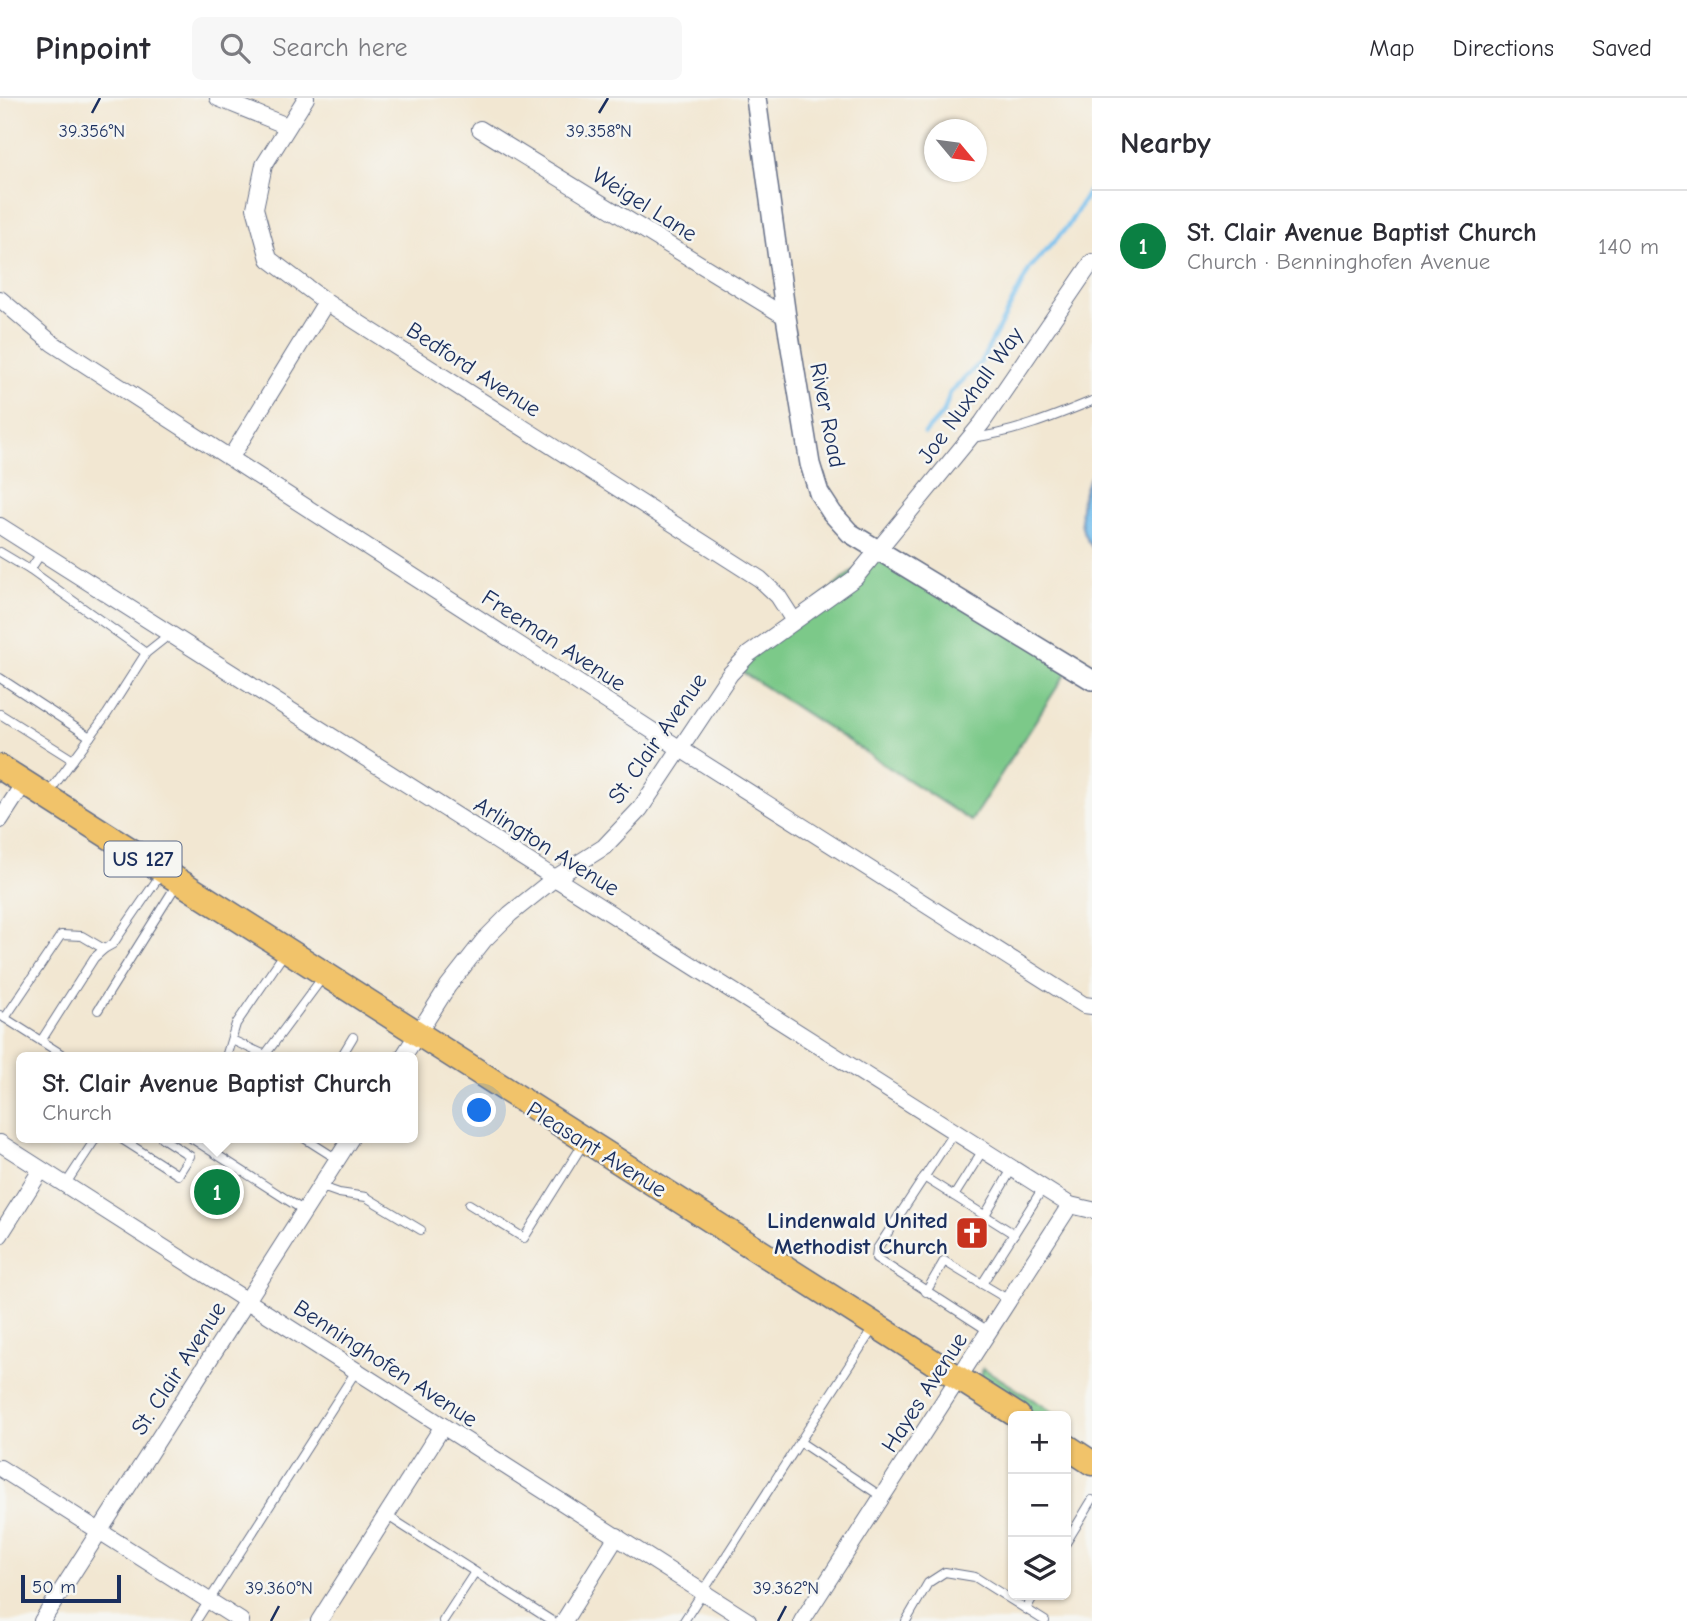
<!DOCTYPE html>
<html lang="en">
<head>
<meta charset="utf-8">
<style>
  :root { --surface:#fff; --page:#f7f7f7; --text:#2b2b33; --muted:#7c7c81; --line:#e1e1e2; --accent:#0b8043 }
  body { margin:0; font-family:"Comic Neue",sans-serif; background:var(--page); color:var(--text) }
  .controls { position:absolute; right:21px; bottom:21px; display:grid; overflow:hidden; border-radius:10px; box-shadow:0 2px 5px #0004 }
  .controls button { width:63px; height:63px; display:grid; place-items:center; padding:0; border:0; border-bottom:2px solid var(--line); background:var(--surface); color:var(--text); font:35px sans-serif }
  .compass { position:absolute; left:924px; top:21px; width:63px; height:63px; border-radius:50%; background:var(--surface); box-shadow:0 2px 5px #0004; rotate:119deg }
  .scale { position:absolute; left:21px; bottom:18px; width:100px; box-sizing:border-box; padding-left:7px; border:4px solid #1b2f5e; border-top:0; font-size:19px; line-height:24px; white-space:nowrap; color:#1b2f5e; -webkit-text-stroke:5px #f6f6f2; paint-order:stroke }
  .you { position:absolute; left:480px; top:1013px; width:24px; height:24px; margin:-18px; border:5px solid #fff; border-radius:50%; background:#1a73e8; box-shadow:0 0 0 10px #1a73e833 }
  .badge { display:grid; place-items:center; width:46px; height:46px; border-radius:50%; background:var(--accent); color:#fff; font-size:23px; font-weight:700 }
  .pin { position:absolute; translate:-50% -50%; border:4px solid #fff; box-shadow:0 2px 7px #0006 }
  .popup { position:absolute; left:16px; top:954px; width:402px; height:91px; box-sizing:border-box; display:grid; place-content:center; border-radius:10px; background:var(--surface); filter:drop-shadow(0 2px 5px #0005); font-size:23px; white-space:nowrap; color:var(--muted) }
  .popup b { font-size:26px; color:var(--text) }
  .popup::after { content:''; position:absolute; left:50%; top:100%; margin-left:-14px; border:14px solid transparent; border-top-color:var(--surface) }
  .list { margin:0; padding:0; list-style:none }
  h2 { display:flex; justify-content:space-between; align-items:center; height:91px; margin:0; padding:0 28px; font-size:30px }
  h2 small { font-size:23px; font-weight:400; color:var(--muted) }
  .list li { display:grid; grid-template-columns:46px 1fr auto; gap:21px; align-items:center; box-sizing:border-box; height:112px; padding:0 28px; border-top:2px solid var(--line) }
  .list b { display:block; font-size:26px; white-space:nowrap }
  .list p { margin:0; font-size:23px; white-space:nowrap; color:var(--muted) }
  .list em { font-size:23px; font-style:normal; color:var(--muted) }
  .icon { flex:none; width:38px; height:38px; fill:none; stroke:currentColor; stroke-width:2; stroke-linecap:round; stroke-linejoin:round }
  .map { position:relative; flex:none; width:1092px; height:1523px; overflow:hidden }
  header { display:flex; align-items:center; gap:42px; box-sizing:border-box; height:98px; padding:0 35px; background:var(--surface); border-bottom:2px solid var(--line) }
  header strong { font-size:33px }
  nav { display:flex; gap:38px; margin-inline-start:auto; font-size:24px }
  .search { width:490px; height:63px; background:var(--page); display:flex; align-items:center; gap:18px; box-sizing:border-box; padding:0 24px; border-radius:10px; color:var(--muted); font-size:26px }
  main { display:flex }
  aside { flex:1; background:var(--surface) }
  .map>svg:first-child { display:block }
</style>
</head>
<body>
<header>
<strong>Pinpoint</strong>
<div class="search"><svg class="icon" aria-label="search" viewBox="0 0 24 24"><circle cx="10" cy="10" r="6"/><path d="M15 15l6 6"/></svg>Search here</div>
<nav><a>Map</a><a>Directions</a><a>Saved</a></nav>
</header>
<main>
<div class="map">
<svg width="1092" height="1523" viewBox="0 0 1092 1523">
  <rect width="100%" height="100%" fill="#f6f6f2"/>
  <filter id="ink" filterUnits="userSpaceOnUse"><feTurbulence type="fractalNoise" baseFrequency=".0143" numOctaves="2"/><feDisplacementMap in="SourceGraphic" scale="14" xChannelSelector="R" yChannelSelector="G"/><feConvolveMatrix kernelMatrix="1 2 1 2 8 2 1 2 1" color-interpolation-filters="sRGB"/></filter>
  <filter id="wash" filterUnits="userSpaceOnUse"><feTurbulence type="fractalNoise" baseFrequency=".00686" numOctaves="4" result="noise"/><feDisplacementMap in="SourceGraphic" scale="28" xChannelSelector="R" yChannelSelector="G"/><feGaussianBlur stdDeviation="1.57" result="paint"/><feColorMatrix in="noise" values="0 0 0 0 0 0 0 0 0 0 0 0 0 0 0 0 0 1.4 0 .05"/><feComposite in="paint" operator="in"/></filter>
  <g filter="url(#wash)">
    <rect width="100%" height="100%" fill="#f2e7d2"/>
    <!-- green -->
    <g fill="#7bc989" stroke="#4b7c74" stroke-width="2">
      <polygon points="878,452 1070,569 971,723 736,570"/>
      <polygon points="983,1270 1056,1316 1036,1318 980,1283"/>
    </g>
    <!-- water -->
    <path fill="#75bfee" stroke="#4877a6" stroke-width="2" d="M1092,376V449C1075,430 1079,396 1092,376Z"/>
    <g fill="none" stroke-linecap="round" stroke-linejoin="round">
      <!-- stream -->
      <polyline stroke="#75bfee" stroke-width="4.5" points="925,335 944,314 950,295 981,264 1030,170 1068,128 1092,88"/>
    </g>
  </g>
  <g filter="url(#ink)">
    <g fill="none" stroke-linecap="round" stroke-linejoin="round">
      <defs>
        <g id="service">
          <path d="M971,340C1014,335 1053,319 1092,303"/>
          <polyline points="0,454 30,472"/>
          <polyline points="42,454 30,472 146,555"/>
          <polyline points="0,580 90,639"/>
          <polyline points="0,616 73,662"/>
          <polyline points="47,697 107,616 146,555 170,536"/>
          <polyline points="98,912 177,786"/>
          <polyline points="0,917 66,959"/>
          <polyline points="5,920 61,837 82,838 104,851 113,846 161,776"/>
          <polyline points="232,942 265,957 323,879"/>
          <polyline points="41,943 94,860 104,851"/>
          <polyline points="226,959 236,926 286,853"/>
          <polyline points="341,959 353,939"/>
          <polyline points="954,1034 877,1151 876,1160 990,1234"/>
          <polyline points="120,1040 178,1077 190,1058 162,1040"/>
          <polyline points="191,1040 303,1112"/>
          <polyline points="304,1040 337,1061"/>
          <polyline points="924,1079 1014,1136"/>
          <polyline points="65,1087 96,1040"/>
          <polyline points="319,1088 339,1095 366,1099 421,1132"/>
          <polyline points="954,1098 983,1052"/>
          <polyline points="469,1106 524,1140 583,1046"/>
          <polyline points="985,1117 1012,1071"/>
          <polyline points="982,1186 1009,1202"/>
          <polyline points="926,1194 944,1163 982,1186 1043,1090"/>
          <polyline points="800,1344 882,1399"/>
          <polyline points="386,1417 552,1523"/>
          <polyline points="1066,1445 1092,1402"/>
          <polyline points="1026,1511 1034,1497"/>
          <polyline points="196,1523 356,1273"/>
          <polyline points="443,1523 475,1474"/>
          <polyline points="684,1523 874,1229"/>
          <polyline points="906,1523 928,1485 945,1474 975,1479 1045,1523"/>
        </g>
        <g id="minor">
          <polyline points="218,0 287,28"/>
          <polyline points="306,0 264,67 255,110 269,161 326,204 760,481 778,498 794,523"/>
          <polyline points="480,31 786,219"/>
          <polyline points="0,201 52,245 679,650 1084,907 1092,908"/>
          <polyline points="231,359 326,204"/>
          <polyline points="0,428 1070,1107"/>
          <polyline points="0,722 24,685"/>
          <polyline points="403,959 448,888 484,842 510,816 555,780 604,749 640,711 730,576 749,556 855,480 982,325 1092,164"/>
          <polyline points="0,1045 748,1523"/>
          <polyline points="0,1137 41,1072"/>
          <polyline points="0,1370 241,1523"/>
          <polyline points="42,1523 351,1040"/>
          <polyline points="319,1523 443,1328"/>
          <polyline points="564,1523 617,1438"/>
          <polyline points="802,1523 1070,1107 1092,1112"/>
        </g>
        <polyline id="tertiary" points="756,0 786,219 810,366 819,395 832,415 850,435 1092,582"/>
        <g id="primary">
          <polyline points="0,669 1018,1318"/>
          <polyline points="1066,1348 1092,1365"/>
        </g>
      </defs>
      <!-- service casing -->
      <use href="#service" stroke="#666f87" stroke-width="10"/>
      <!-- minor casing -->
      <use href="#minor" stroke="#666f87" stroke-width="18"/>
      <!-- tertiary casing -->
      <use href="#tertiary" stroke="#666f87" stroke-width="22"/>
      <!-- primary casing -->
      <use href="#primary" stroke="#666f87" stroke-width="27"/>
      <!-- service -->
      <use href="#service" stroke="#fff" stroke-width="8"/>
      <!-- minor -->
      <use href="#minor" stroke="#fff" stroke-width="16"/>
      <!-- tertiary -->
      <use href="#tertiary" stroke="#fff" stroke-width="19"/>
      <!-- primary -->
      <use href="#primary" stroke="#f1c36a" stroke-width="24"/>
    </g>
  </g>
  <!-- ticks -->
  <path fill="none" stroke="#1b2f5e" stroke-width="2.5" d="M92,15L100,0M599,15L608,0M271,1523L279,1508M778,1523L786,1508"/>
  <!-- icons -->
  <defs>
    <symbol id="church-square" viewBox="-11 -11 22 22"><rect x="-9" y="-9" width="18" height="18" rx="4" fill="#c8321e" stroke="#f6f6f2"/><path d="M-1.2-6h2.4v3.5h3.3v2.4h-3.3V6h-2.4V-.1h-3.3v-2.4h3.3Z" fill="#fff"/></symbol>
  </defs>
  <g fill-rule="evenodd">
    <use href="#church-square" x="953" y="1116" width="38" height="38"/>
  </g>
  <g text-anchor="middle" stroke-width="5" stroke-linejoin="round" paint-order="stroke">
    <!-- shield labels -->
    <rect fill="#f6f6f2" stroke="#5d6b8a" stroke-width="2" x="104.5" y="743.5" width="77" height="35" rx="5"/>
    <g font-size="21" font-weight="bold" fill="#1b2f5e">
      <text x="143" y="768">US 127</text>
    </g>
    <!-- street labels -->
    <g font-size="23" fill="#1b2f5e" stroke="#f6f6f2">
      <text transform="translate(645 106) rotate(32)" y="8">Weigel Lane</text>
      <text transform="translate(474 271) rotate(33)" y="8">Bedford Avenue</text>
      <text transform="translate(970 297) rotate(-54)" y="8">Joe Nuxhall Way</text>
      <text transform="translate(828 317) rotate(79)" y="8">River Road</text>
      <text transform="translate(554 542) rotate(33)" y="8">Freeman Avenue</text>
      <text transform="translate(657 640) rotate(-55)" y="8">St. Clair Avenue</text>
      <text transform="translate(547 748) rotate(32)" y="8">Arlington Avenue</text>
      <text transform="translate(597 1051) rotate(32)" y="8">Pleasant Avenue</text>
      <text transform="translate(386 1265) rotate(33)" y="8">Benninghofen Avenue</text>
      <text transform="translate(178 1270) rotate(-57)" y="8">St. Clair Avenue</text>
      <text transform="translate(924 1294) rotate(-57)" y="8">Hayes Avenue</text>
    </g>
    <!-- poi labels -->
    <g font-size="23" font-weight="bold" fill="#1b2f5e" stroke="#f6f6f2" text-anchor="end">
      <text x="948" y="1130">Lindenwald United<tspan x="948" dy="26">Methodist Church</tspan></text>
    </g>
  </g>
  <g font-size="18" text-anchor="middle" fill="#1b2f5e" stroke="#f6f6f2" stroke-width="5" stroke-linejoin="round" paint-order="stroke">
    <text x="92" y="39">39.356°N</text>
    <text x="599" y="39">39.358°N</text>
    <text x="279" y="1496">39.360°N</text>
    <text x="786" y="1496">39.362°N</text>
  </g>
</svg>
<div class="controls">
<button>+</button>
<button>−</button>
<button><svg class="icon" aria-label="layers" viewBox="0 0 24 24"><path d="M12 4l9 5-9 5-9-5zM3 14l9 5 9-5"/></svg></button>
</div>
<svg class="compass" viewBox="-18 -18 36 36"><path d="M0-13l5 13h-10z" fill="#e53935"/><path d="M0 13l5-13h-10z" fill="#7c7c81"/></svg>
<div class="scale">50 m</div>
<div class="you"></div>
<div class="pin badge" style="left:217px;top:1094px">1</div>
<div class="popup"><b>St. Clair Avenue Baptist Church</b>Church</div>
</div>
<aside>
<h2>Nearby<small></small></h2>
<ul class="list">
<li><span class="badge">1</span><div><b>St. Clair Avenue Baptist Church</b><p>Church · Benninghofen Avenue</p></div><em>140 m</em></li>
</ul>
</aside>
</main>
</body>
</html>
